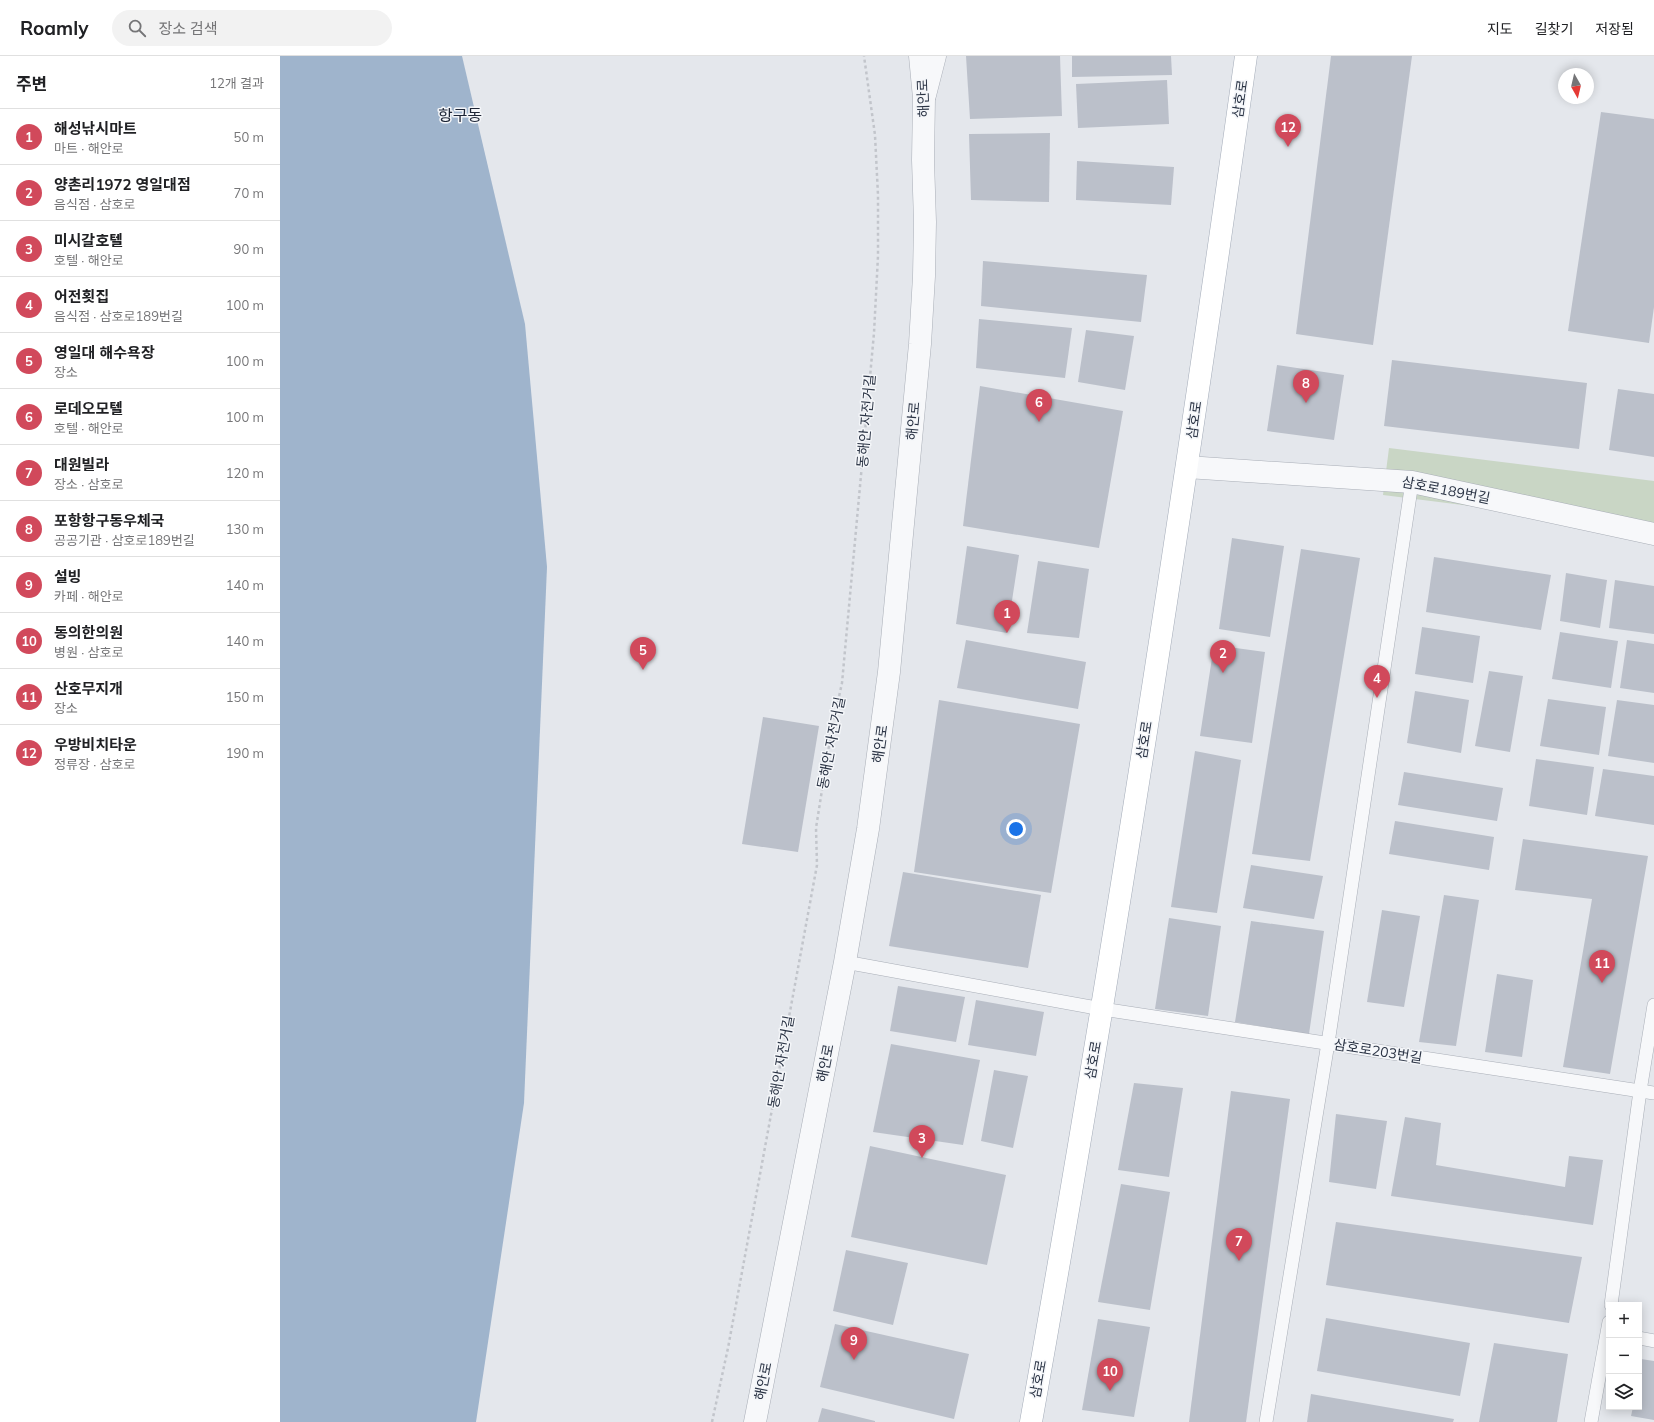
<!DOCTYPE html>
<html lang="ko">
<head>
<meta charset="utf-8">
<style>
  :root { --surface:#fff; --page:#f2f2f2; --text:#202124; --muted:#757577; --line:#e0e0e0; --accent:#d1495b }
  body { margin:0; font-family:Mulish,"Noto Sans KR",sans-serif; background:var(--page); color:var(--text) }
  .controls { position:absolute; right:12px; bottom:12px; display:grid; overflow:hidden; border-radius:0px; box-shadow:0 2px 10px #0003 }
  .controls button { width:36px; height:36px; display:grid; place-items:center; padding:0; border:0; border-bottom:1px solid var(--line); background:var(--surface); color:var(--text); font:20px sans-serif }
  .compass { position:absolute; left:1278px; top:12px; width:36px; height:36px; border-radius:50%; background:var(--surface); box-shadow:0 2px 10px #0003; rotate:172deg }
  .you { position:absolute; left:736px; top:773px; width:14px; height:14px; margin:-10px; border:3px solid #fff; border-radius:50%; background:#1a73e8; box-shadow:0 0 0 6px #1a73e833 }
  .badge { display:grid; place-items:center; width:26px; height:26px; border-radius:50%; background:var(--accent); color:#fff; font-size:13px; font-weight:700 }
  .pin { position:absolute; translate:-50% -33px; filter:drop-shadow(0 1px 2px #0008) }
  .pin::after { content:''; position:absolute; top:21px; width:14px; height:12px; background:inherit; clip-path:polygon(0 0,100% 0,50% 100%) }
  .list { margin:0; padding:0; list-style:none }
  h2 { display:flex; justify-content:space-between; align-items:center; height:52px; margin:0; padding:0 16px; font-size:17px }
  h2 small { font-size:13px; font-weight:400; color:var(--muted) }
  .list li { display:grid; grid-template-columns:26px 1fr auto; gap:12px; align-items:center; box-sizing:border-box; height:56px; padding:0 16px; border-top:1px solid var(--line) }
  .list b { display:block; font-size:15px; white-space:nowrap }
  .list p { margin:0; font-size:13px; white-space:nowrap; color:var(--muted) }
  .list em { font-size:13px; font-style:normal; color:var(--muted) }
  .icon { flex:none; width:22px; height:22px; fill:none; stroke:currentColor; stroke-width:2; stroke-linecap:round; stroke-linejoin:round }
  .map { position:relative; flex:none; width:1374px; height:1366px; overflow:hidden }
  header { display:flex; align-items:center; gap:24px; box-sizing:border-box; height:56px; padding:0 20px; background:var(--surface); border-bottom:1px solid var(--line) }
  header strong { font-size:19px }
  nav { display:flex; gap:22px; margin-inline-start:auto; font-size:14px }
  .search { width:280px; height:36px; background:var(--page); display:flex; align-items:center; gap:10px; box-sizing:border-box; padding:0 14px; border-radius:22px; color:var(--muted); font-size:15px }
  main { display:flex }
  aside { flex:1; background:var(--surface) }
  .map>svg:first-child { display:block }
</style>
</head>
<body>
<header>
<strong>Roamly</strong>
<div class="search"><svg class="icon" aria-label="search" viewBox="0 0 24 24"><circle cx="10" cy="10" r="6"/><path d="M15 15l6 6"/></svg>장소 검색</div>
<nav><a>지도</a><a>길찾기</a><a>저장됨</a></nav>
</header>
<main>
<aside>
<h2>주변<small>12개 결과</small></h2>
<ul class="list">
<li><span class="badge">1</span><div><b>해성낚시마트</b><p>마트 · 해안로</p></div><em>50 m</em></li>
<li><span class="badge">2</span><div><b>양촌리1972 영일대점</b><p>음식점 · 삼호로</p></div><em>70 m</em></li>
<li><span class="badge">3</span><div><b>미시갈호텔</b><p>호텔 · 해안로</p></div><em>90 m</em></li>
<li><span class="badge">4</span><div><b>어전횟집</b><p>음식점 · 삼호로189번길</p></div><em>100 m</em></li>
<li><span class="badge">5</span><div><b>영일대 해수욕장</b><p>장소</p></div><em>100 m</em></li>
<li><span class="badge">6</span><div><b>로데오모텔</b><p>호텔 · 해안로</p></div><em>100 m</em></li>
<li><span class="badge">7</span><div><b>대원빌라</b><p>장소 · 삼호로</p></div><em>120 m</em></li>
<li><span class="badge">8</span><div><b>포항항구동우체국</b><p>공공기관 · 삼호로189번길</p></div><em>130 m</em></li>
<li><span class="badge">9</span><div><b>설빙</b><p>카페 · 해안로</p></div><em>140 m</em></li>
<li><span class="badge">10</span><div><b>동의한의원</b><p>병원 · 삼호로</p></div><em>140 m</em></li>
<li><span class="badge">11</span><div><b>산호무지개</b><p>장소</p></div><em>150 m</em></li>
<li><span class="badge">12</span><div><b>우방비치타운</b><p>정류장 · 삼호로</p></div><em>190 m</em></li>
</ul>
</aside>
<div class="map">
<svg width="1374" height="1366" viewBox="0 0 1374 1366">
  <rect width="100%" height="100%" fill="#e4e7ec"/>
  <!-- green -->
  <polygon fill="#c9d6c5" points="1109,392 1374,425 1374,473 1103,439"/>
  <!-- water -->
  <polygon fill="#9fb4cc" points="0,0 182,0 245,268 267,511 244,1047 196,1366 0,1366"/>
  <!-- building -->
  <g fill="#bbc0ca">
    <polygon points="686,0 780,0 782,60 690,63"/>
    <polygon points="792,0 891,0 892,19 792,21"/>
    <polygon points="1051,0 1132,0 1093,289 1016,278"/>
    <polygon points="887,24 889,68 798,72 796,28"/>
    <polygon points="1321,56 1374,63 1374,251 1369,287 1288,275"/>
    <polygon points="770,77 769,146 691,144 689,78"/>
    <polygon points="797,105 894,111 891,149 796,144"/>
    <polygon points="703,205 867,219 861,266 701,250"/>
    <polygon points="699,263 792,272 785,322 696,312"/>
    <polygon points="806,274 854,280 845,334 798,326"/>
    <polygon points="1112,304 1307,327 1299,393 1104,370"/>
    <polygon points="997,309 1064,319 1054,384 987,375"/>
    <polygon points="700,330 843,355 819,492 683,470"/>
    <polygon points="1338,333 1374,338 1374,401 1329,394"/>
    <polygon points="952,482 1004,490 990,581 939,573"/>
    <polygon points="687,490 739,499 727,577 676,568"/>
    <polygon points="1021,493 1080,502 1030,805 972,798"/>
    <polygon points="1154,501 1271,519 1261,574 1146,556"/>
    <polygon points="758,505 809,513 799,582 747,577"/>
    <polygon points="1286,517 1327,524 1320,572 1280,565"/>
    <polygon points="1335,524 1374,530 1374,578 1329,572"/>
    <polygon points="1142,571 1200,580 1193,627 1135,618"/>
    <polygon points="1280,576 1338,585 1331,632 1272,623"/>
    <polygon points="686,584 806,606 798,653 677,632"/>
    <polygon points="1347,584 1374,588 1374,637 1340,632"/>
    <polygon points="934,589 985,596 972,687 920,680"/>
    <polygon points="1209,615 1243,620 1230,696 1195,690"/>
    <polygon points="1135,635 1189,644 1181,697 1127,687"/>
    <polygon points="1268,643 1326,651 1319,699 1260,690"/>
    <polygon points="659,644 800,668 771,837 634,816"/>
    <polygon points="1337,644 1374,649 1374,707 1328,700"/>
    <polygon points="483,661 539,670 518,796 462,788"/>
    <polygon points="915,695 961,704 937,857 891,851"/>
    <polygon points="1256,703 1314,711 1307,759 1249,750"/>
    <polygon points="1323,713 1374,720 1374,769 1315,760"/>
    <polygon points="1124,716 1223,732 1217,765 1118,749"/>
    <polygon points="1115,765 1214,781 1209,814 1109,798"/>
    <polygon points="1243,783 1368,800 1330,1018 1283,1011 1312,843 1235,834"/>
    <polygon points="971,809 1043,820 1034,863 963,852"/>
    <polygon points="623,816 761,839 748,912 609,890"/>
    <polygon points="1164,839 1199,844 1176,990 1139,986"/>
    <polygon points="1102,854 1140,860 1124,951 1087,946"/>
    <polygon points="889,862 941,870 928,960 875,953"/>
    <polygon points="971,865 1044,875 1029,978 955,966"/>
    <polygon points="1217,918 1253,924 1242,1001 1205,996"/>
    <polygon points="618,930 685,941 676,986 610,975"/>
    <polygon points="696,944 764,956 756,1000 688,989"/>
    <polygon points="611,988 700,1004 683,1089 593,1076"/>
    <polygon points="714,1014 748,1020 733,1092 701,1085"/>
    <polygon points="854,1027 903,1032 889,1121 838,1114"/>
    <polygon points="951,1035 1010,1043 966,1366 909,1366"/>
    <polygon points="1056,1058 1107,1065 1096,1133 1049,1126"/>
    <polygon points="1125,1061 1161,1067 1156,1109 1285,1131 1289,1100 1323,1104 1313,1169 1111,1140"/>
    <polygon points="590,1090 726,1119 707,1209 571,1181"/>
    <polygon points="841,1128 890,1136 870,1254 818,1246"/>
    <polygon points="1056,1166 1302,1201 1289,1267 1046,1229"/>
    <polygon points="566,1194 628,1207 613,1269 553,1255"/>
    <polygon points="1046,1262 1190,1287 1180,1340 1037,1315"/>
    <polygon points="818,1263 870,1271 854,1361 802,1354"/>
    <polygon points="555,1268 689,1298 674,1363 540,1331"/>
    <polygon points="1214,1287 1288,1298 1277,1366 1199,1366"/>
    <polygon points="1361,1303 1374,1305 1374,1364 1351,1360 1353,1351 1359,1351 1359,1315"/>
    <polygon points="1031,1338 1174,1363 1173,1366 1027,1366"/>
    <polygon points="542,1352 595,1365 595,1366 538,1366"/>
  </g>
  <g fill="none" stroke-linecap="round" stroke-linejoin="round">
    <defs>
      <g id="service">
        <polyline points="565,906 822,953 1374,1037"/>
        <polyline points="1331,1249 1360,1035 1374,949"/>
        <polyline points="1359,1282 1374,1285"/>
        <polyline points="986,1366 1048,987 1132,426"/>
        <polyline points="1311,1366 1329,1266"/>
      </g>
      <g id="minor">
        <polyline points="645,39 655,0"/>
        <polyline points="907,411 1132,426 1374,478"/>
      </g>
      <polyline id="tertiary" points="475,1366 565,906 588,773 609,616 640,288 644,220 645,166 643,104 644,42 640,0"/>
      <path id="primary" d="M751,1366C832,912 902,456 966,0"/>
    </defs>
    <!-- service casing -->
    <use href="#service" stroke="#a9aeb7" stroke-width="14"/>
    <!-- minor casing -->
    <use href="#minor" stroke="#a9aeb7" stroke-width="23"/>
    <!-- tertiary casing -->
    <use href="#tertiary" stroke="#a9aeb7" stroke-width="23"/>
    <!-- primary casing -->
    <use href="#primary" stroke="#a3abb8" stroke-width="23"/>
    <!-- path -->
    <polyline stroke="#c2c5cb" stroke-width="2.5" stroke-dasharray="3 3" stroke-linecap="butt" points="432,1366 448,1292 537,809 536,772 551,677 562,627 594,277 598,200 598,139 595,79 584,0"/>
    <!-- service -->
    <use href="#service" stroke="#f7f8fa" stroke-width="13"/>
    <!-- minor -->
    <use href="#minor" stroke="#f7f8fa" stroke-width="22"/>
    <!-- tertiary -->
    <use href="#tertiary" stroke="#f7f8fa" stroke-width="22"/>
    <!-- primary -->
    <use href="#primary" stroke="#fff" stroke-width="22"/>
  </g>
  <g text-anchor="middle" stroke-width="3" stroke-linejoin="round" paint-order="stroke">
    <!-- street labels -->
    <g font-size="14" fill="#2b3445" stroke="#f4f6f9">
      <text transform="translate(643 42) rotate(-92)" y="5">해안로</text>
      <text transform="translate(960 43) rotate(-82)" y="5">삼호로</text>
      <text transform="translate(914 364) rotate(-82)" y="5">삼호로</text>
      <text transform="translate(586 365) rotate(-85)" y="5">동해안 자전거길</text>
      <text transform="translate(633 365) rotate(-85)" y="5">해안로</text>
      <text transform="translate(1166 434) rotate(11)" y="5">삼호로189번길</text>
      <text transform="translate(864 684) rotate(-81)" y="5">삼호로</text>
      <text transform="translate(551 687) rotate(-79)" y="5">동해안 자전거길</text>
      <text transform="translate(600 688) rotate(-82)" y="5">해안로</text>
      <text transform="translate(1098 995) rotate(9)" y="5">삼호로203번길</text>
      <text transform="translate(813 1004) rotate(-80)" y="5">삼호로</text>
      <text transform="translate(501 1006) rotate(-80)" y="5">동해안 자전거길</text>
      <text transform="translate(545 1007) rotate(-79)" y="5">해안로</text>
      <text transform="translate(758 1323) rotate(-80)" y="5">삼호로</text>
      <text transform="translate(483 1325) rotate(-79)" y="5">해안로</text>
    </g>
    <!-- quarter labels -->
    <g font-size="16" fill="#1d2536" stroke="#f4f6f9">
      <text x="180" y="65">항구동</text>
    </g>
  </g>
</svg>
<div class="controls">
<button>+</button>
<button>−</button>
<button><svg class="icon" aria-label="layers" viewBox="0 0 24 24"><path d="M12 4l9 5-9 5-9-5zM3 14l9 5 9-5"/></svg></button>
</div>
<svg class="compass" viewBox="-18 -18 36 36"><path d="M0-13l5 13h-10z" fill="#e53935"/><path d="M0 13l5-13h-10z" fill="#757577"/></svg>
<div class="you"></div>
<div class="pin badge" style="left:727px;top:577px">1</div>
<div class="pin badge" style="left:943px;top:617px">2</div>
<div class="pin badge" style="left:642px;top:1102px">3</div>
<div class="pin badge" style="left:1097px;top:642px">4</div>
<div class="pin badge" style="left:363px;top:614px">5</div>
<div class="pin badge" style="left:759px;top:366px">6</div>
<div class="pin badge" style="left:959px;top:1205px">7</div>
<div class="pin badge" style="left:1026px;top:347px">8</div>
<div class="pin badge" style="left:574px;top:1304px">9</div>
<div class="pin badge" style="left:830px;top:1335px">10</div>
<div class="pin badge" style="left:1322px;top:927px">11</div>
<div class="pin badge" style="left:1008px;top:91px">12</div>
</div>
</main>
</body>
</html>
